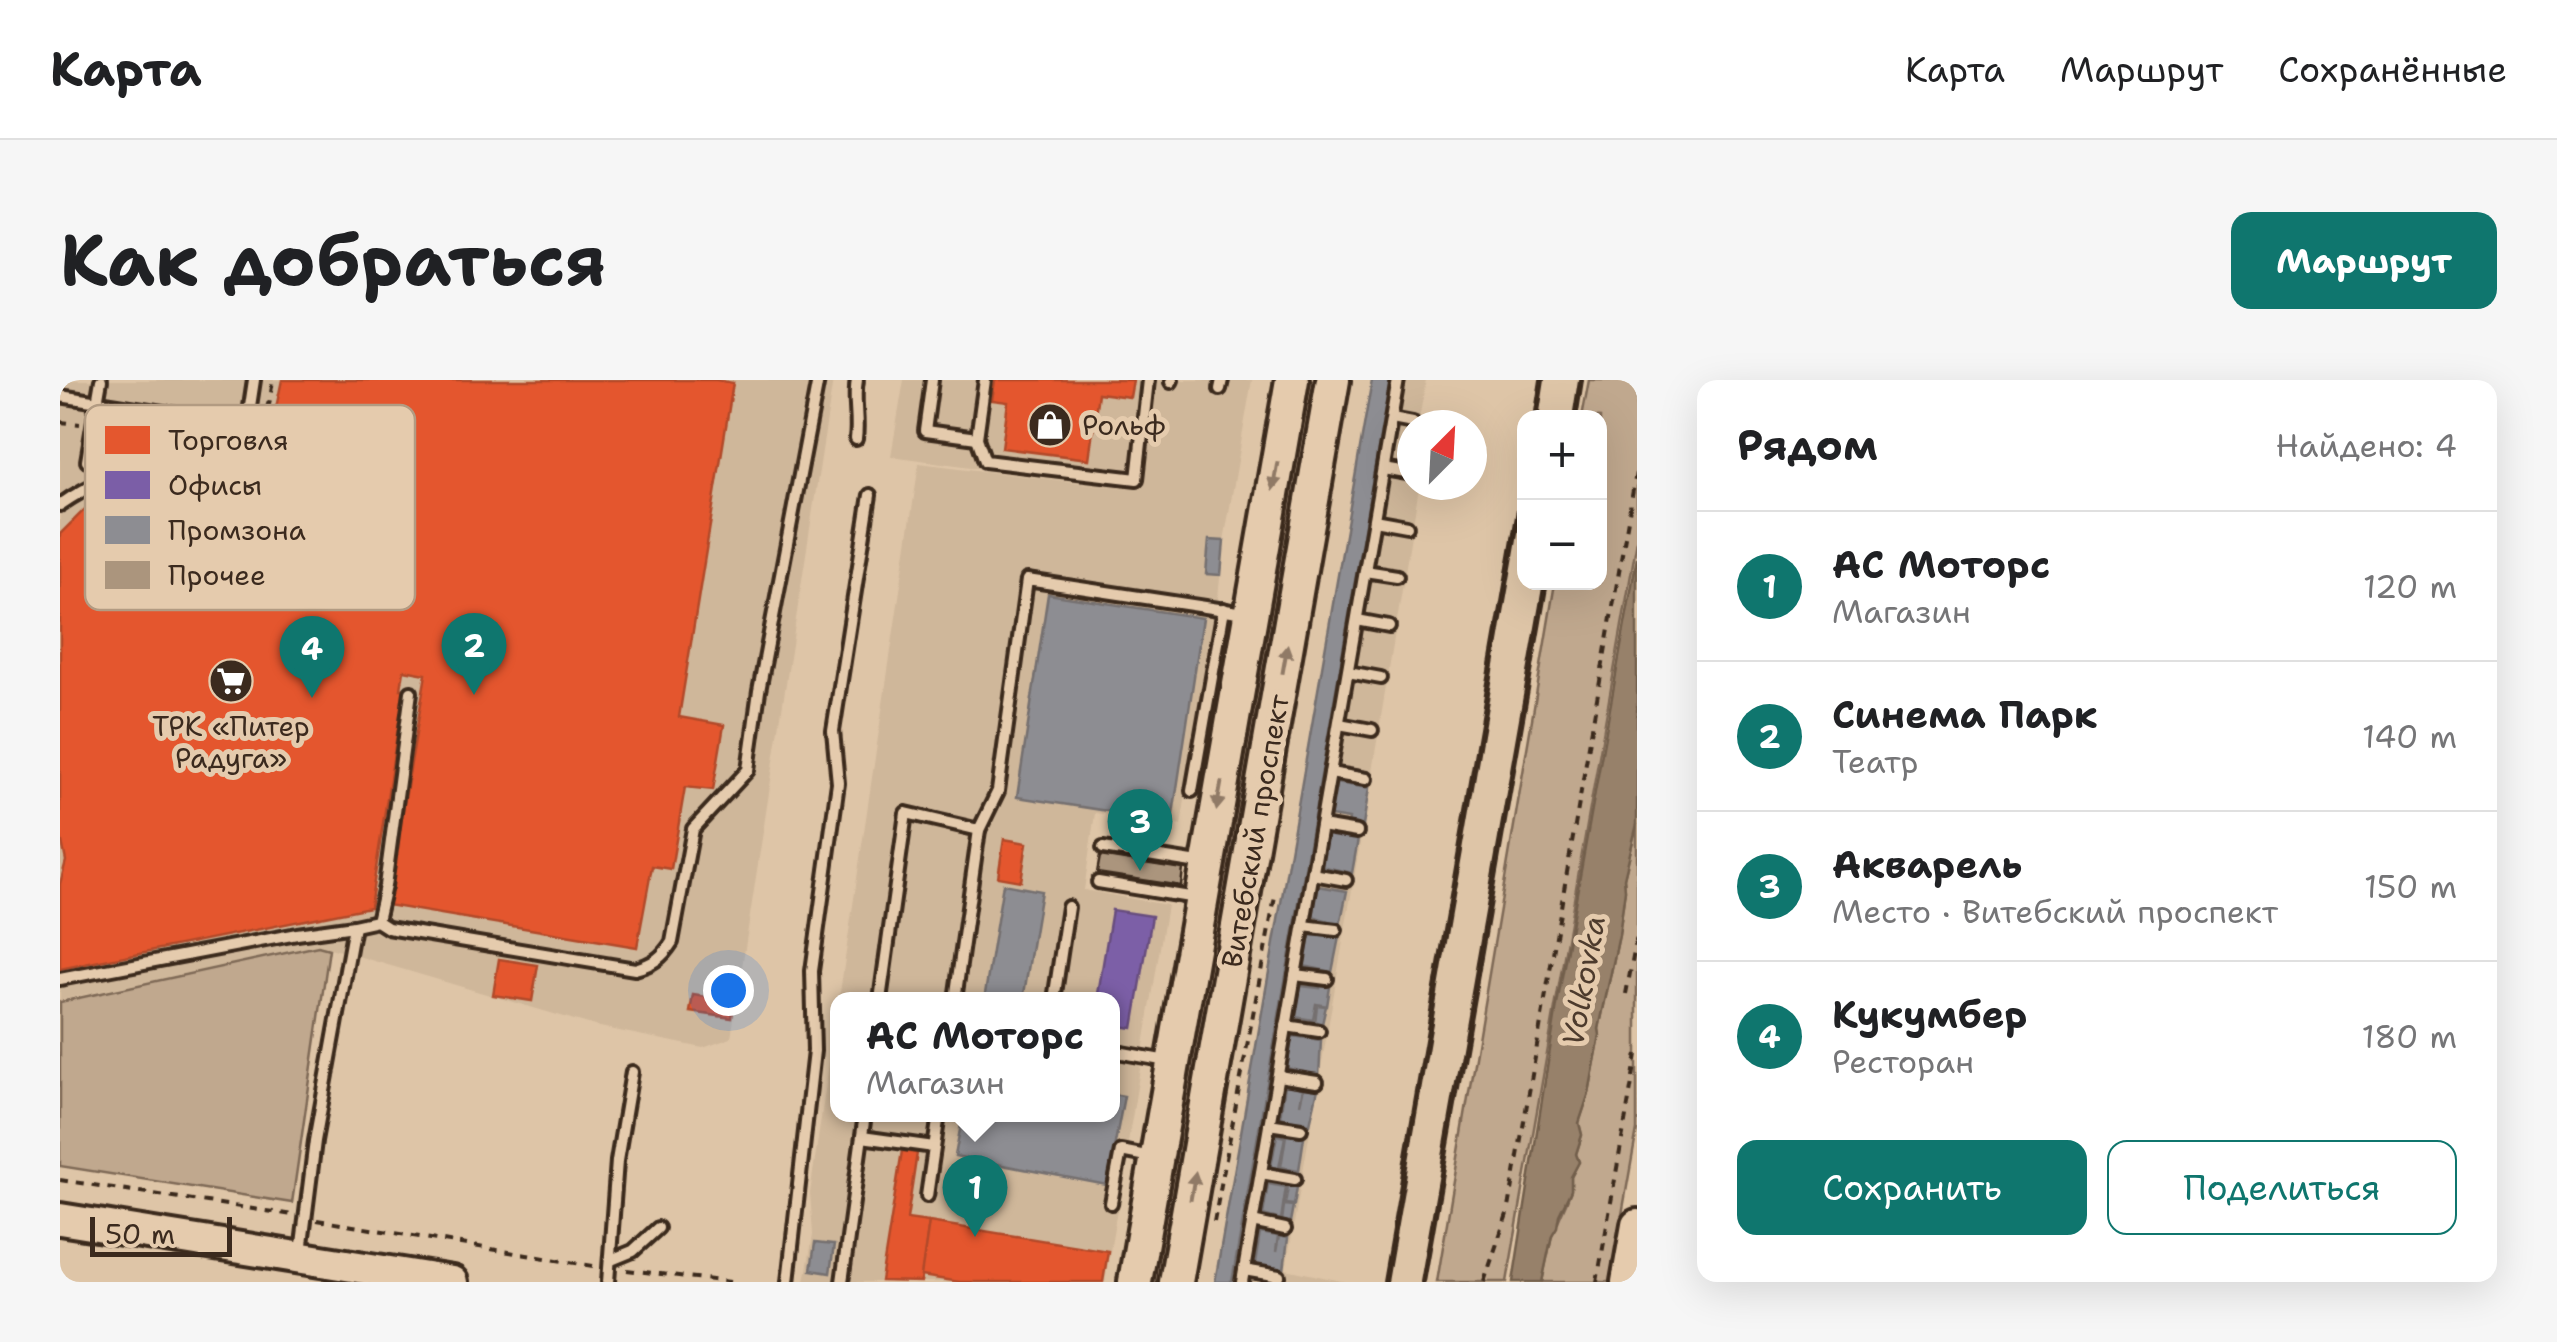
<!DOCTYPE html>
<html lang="ru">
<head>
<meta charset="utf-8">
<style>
  :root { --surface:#fff; --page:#f6f6f6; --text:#202124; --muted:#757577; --line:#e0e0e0; --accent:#0f766e }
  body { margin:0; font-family:"Shantell Sans",sans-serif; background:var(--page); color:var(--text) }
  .controls { position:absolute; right:30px; top:30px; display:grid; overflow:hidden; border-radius:20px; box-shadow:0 10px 40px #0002 }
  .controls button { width:90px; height:90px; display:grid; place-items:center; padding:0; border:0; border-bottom:2px solid var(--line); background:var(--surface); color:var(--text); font:50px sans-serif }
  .compass { position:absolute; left:1337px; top:30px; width:90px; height:90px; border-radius:50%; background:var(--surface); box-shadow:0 10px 40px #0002; rotate:24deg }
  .scale { position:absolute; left:30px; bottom:25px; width:142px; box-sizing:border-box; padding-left:10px; border:5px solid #3b2a1e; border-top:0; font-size:28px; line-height:35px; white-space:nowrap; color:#3b2a1e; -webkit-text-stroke:8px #e5cbad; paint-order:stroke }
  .you { position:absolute; left:668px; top:610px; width:35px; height:35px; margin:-25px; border:8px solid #fff; border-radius:50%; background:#1a73e8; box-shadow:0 0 0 15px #1a73e833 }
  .badge { display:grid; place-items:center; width:65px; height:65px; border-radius:50%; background:var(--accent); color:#fff; font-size:32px; font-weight:700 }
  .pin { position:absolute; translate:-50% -82px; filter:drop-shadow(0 2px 5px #0008) }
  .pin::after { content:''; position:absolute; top:52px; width:35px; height:30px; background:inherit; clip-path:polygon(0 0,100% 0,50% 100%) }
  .popup { position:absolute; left:770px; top:612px; width:290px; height:130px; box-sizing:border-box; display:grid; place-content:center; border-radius:20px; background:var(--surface); filter:drop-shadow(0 2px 8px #0005); font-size:32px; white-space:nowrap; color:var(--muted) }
  .popup b { font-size:38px; color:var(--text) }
  .popup::after { content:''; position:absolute; left:50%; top:100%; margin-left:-20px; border:20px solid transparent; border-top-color:var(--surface) }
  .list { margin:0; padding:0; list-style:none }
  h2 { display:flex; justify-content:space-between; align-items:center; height:130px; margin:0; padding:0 40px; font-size:42px }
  h2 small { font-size:32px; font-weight:400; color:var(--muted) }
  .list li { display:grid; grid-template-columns:65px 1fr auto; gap:30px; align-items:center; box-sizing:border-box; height:150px; padding:0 40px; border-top:2px solid var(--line) }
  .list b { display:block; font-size:38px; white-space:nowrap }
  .list p { margin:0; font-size:32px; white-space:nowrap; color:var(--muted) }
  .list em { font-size:32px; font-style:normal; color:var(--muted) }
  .actions { display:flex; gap:20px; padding:30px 40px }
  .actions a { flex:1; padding:22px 0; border:2px solid var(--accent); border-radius:20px; text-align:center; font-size:35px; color:var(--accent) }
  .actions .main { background:var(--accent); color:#fff }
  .map { position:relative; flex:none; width:1577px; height:902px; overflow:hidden; border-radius:20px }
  header { display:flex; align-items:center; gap:60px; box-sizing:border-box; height:140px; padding:0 50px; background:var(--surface); border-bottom:2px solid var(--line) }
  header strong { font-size:48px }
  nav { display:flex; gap:55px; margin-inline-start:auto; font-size:35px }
  .intro { display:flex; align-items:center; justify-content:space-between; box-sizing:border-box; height:240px; padding:0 60px }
  h1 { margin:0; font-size:70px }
  .button { padding:25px 45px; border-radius:20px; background:var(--accent); color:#fff; font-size:35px; font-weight:700 }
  main { display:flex; gap:60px; padding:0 60px }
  aside { flex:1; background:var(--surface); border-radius:20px; box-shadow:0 10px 40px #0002 }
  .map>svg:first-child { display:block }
</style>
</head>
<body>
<header>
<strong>Карта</strong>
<nav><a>Карта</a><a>Маршрут</a><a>Сохранённые</a></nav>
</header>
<div class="intro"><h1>Как добраться</h1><a class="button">Маршрут</a></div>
<main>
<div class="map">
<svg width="1577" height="902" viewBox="0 0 1577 902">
  <rect width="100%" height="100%" fill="#dec5a7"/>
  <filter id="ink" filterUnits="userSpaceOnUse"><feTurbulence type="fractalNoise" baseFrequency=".01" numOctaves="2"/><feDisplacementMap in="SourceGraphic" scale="20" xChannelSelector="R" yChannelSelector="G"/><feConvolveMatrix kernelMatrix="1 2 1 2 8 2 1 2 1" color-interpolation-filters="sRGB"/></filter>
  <g filter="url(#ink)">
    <!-- built -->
    <g fill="#cfb79a">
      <polygon points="0,0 773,0 671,658 643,668 535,646 260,565 0,620"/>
      <polygon points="844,0 1192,0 1164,161 1158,217 1121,445 1035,433 1024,510 1107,525 1045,902 745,902 753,855 750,813 777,629 778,734 1052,734 1052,620 779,619 859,83 1064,108 831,76"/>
      <polygon points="1312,0 1366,0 1358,45 1352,45 1352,105 1370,105 1370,108 1359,107 1303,446 1226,889 1286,902 1154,902"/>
    </g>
    <!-- green -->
    <g fill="#c0a88e" stroke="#7e6956" stroke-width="2.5">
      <polygon points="1248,0 1258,0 1101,902 1091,902"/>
      <polygon points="1529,0 1577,0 1577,160 1447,902 1377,902 1495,203 1540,202 1540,38 1522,37"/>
      <polygon points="1577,444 1577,750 1550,902 1482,902 1492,855 1506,823 1511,810 1511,797 1519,782 1516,774 1522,755 1519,743 1529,713 1540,655 1539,649 1559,555 1565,510 1564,498"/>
      <polygon points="258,566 269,569 232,823 0,786 0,622"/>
    </g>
    <!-- water -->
    <polygon fill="#97816b" stroke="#725e4c" stroke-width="2.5" points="1577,177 1577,444 1564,498 1565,510 1559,555 1539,649 1540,655 1529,713 1519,743 1522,755 1516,774 1519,782 1511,797 1511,810 1499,835 1497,847 1492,855 1482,902 1453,902 1498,619"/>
    <!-- shops -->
    <g fill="#e4572e" stroke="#b14a29" stroke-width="2.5">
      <polygon points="222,0 656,0 673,3 619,337 664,345 653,410 625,407 611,489 592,486 577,567 327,525 366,294 344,290 341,309 344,309 310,527 0,589 0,504 6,481 0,452 0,154 29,125 37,135 86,112 113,105 186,100 205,79"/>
      <polygon points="935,0 1073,0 1070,17 1038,13 1029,79 942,68 948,22 932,20"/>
      <polygon points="944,459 967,463 961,501 938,497"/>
      <polygon points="439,579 478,585 472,621 433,615"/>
      <polygon points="633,615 674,621 672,638 630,632"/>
      <polygon points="842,771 857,773 847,839 869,842 861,902 821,901"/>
      <polygon points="869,842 1048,871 1043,902 900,902 861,896"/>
    </g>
    <!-- offices -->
    <polygon fill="#7b5ea7" stroke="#684e7e" stroke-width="2.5" points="1052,530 1092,536 1073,648 1052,645 1052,620 1037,620"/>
    <!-- industry -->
    <g fill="#8d8d92" stroke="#746f6f" stroke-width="2.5">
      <polygon points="1312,0 1330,0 1251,454 1172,902 1155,902"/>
      <polygon points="1149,160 1164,161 1161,195 1146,194"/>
      <polygon points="988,214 1143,238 1112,441 957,417"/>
      <polygon points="1276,403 1309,408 1303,446 1288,444 1289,439 1270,436"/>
      <polygon points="1266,454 1298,459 1292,493 1261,486"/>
      <polygon points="943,504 981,511 963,620 924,620"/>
      <polygon points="1258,506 1287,511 1280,545 1253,536"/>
      <polygon points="1250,555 1279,557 1272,592 1244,586"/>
      <polygon points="1260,605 1270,607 1267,626 1256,624 1253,640 1235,637 1241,606 1260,608"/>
      <polygon points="1257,625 1266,626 1262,644 1255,642"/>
      <polygon points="1232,656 1261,660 1259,696 1227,688"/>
      <polygon points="1225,705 1243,708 1240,724 1244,707 1258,709 1250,744 1220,737"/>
      <polygon points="1052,714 1064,716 1047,805 895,776 903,734 1052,734"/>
      <polygon points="1217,755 1225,757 1219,788 1211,787"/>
      <polygon points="1226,755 1244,757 1239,790 1221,787"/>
      <polygon points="1208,804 1226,807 1221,840 1203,835"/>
      <polygon points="1228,806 1237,807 1234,825 1225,824"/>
      <polygon points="1224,825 1233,826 1230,842 1222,841"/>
      <polygon points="1200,853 1218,856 1216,872 1219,856 1228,858 1224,890 1195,884"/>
      <polygon points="755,863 774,865 770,893 751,890"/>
    </g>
    <!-- building -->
    <polygon fill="#ab957d" stroke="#3b2a1e" stroke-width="2.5" points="1040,476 1123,489 1121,506 1037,493"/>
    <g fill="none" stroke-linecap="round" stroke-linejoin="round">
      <defs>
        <g id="lane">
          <polyline points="872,0 865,51 917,58"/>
          <polyline points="925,0 917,58 925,81 1077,99 1088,0"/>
          <polyline points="1111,2 1112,0"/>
          <polyline points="1160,9 1162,0"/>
          <polyline points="0,16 186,45"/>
          <polyline points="1332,39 1353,43"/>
          <path d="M796,59C799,38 793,21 797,0"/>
          <polyline points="27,81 41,0"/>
          <polyline points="1323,89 1352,94"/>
          <path d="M0,125C31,103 64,90 101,85C132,80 156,84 184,66L194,0"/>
          <polyline points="1314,140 1347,146"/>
          <polyline points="1305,191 1337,196"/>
          <polyline points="1297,240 1329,246"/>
          <polyline points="1288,292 1321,298"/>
          <polyline points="1279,344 1312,350"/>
          <polyline points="1270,393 1306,399"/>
          <polyline points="1132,411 1164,229"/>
          <polyline points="1261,446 1297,452"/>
          <polyline points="1043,468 1145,484"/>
          <polyline points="1253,494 1286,500"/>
          <polyline points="1038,502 1136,518"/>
          <polyline points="317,541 325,506 351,312"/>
          <path d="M294,546L317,541L328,548L575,589C593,584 602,578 612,562L633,449L688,390L699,311L758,0"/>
          <polyline points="1244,546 1276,550"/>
          <polyline points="1235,595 1267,599"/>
          <polyline points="0,599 237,554 294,546 255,761 241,872"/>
          <polyline points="820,620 846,433 919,450 938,411 967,200 1185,233"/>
          <polyline points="895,620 919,450"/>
          <polyline points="994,620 1008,527"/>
          <polyline points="1226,646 1259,651"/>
          <polyline points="1052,671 1107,681"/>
          <polyline points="1218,696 1257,702"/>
          <polyline points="1209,744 1241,749"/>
          <polyline points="802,757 874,767"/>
          <polyline points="1201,793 1235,799"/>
          <polyline points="867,816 879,734"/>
          <polyline points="1051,823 1061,771 1091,777"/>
          <polyline points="1192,842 1225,849"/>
          <polyline points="551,880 573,871 598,848"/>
          <polyline points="1184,890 1219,896"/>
          <polyline points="548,902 557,781 572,692"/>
          <polyline points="728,902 754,671 752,591 778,403 773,351 810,115"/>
          <polyline points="782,902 805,734"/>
          <polyline points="1182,902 1338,0"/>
        </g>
        <g id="secondary">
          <polyline points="0,839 392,902"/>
          <polyline points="1567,902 1577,845"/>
        </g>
        <g id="primary">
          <polyline points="1075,902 1232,0"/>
          <polyline points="1116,902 1273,0"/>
        </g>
      </defs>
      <!-- lane casing -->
      <use href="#lane" stroke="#3b2a1e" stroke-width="18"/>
      <!-- secondary casing -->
      <use href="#secondary" stroke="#3b2a1e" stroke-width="38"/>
      <!-- primary casing -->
      <use href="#primary" stroke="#3b2a1e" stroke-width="40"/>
      <!-- path -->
      <g stroke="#3b2a1e" stroke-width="4" stroke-dasharray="8 8" stroke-linecap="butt">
        <polyline points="206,24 209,25 213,0"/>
        <polyline points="0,42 20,44"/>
        <polyline points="45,48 149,63"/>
        <polyline points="1566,614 1577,556"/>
        <polyline points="0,800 233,835"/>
        <polyline points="257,840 533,886"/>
        <polyline points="1154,842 1215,517"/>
        <polyline points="567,890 670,902"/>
        <polyline points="1424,902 1449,828 1577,87"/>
        <polyline points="1537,902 1577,674"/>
      </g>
      <!-- lane -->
      <use href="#lane" stroke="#e5cbad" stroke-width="10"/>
      <!-- secondary -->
      <use href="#secondary" stroke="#e5cbad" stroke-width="30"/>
      <!-- primary -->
      <use href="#primary" stroke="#e5cbad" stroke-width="32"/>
      <!-- rail -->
      <g stroke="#3b2a1e" stroke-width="6">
        <polyline points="1476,38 1482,0"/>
        <polyline points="1515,38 1521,0"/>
        <polyline points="1325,902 1464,101"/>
        <polyline points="1363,902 1486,202"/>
      </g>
    </g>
    <!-- one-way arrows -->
    <defs><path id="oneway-solid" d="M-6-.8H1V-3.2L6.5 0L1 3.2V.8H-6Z" transform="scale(2.5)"/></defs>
    <g fill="#907a66">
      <use href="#oneway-solid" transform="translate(1215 96) rotate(100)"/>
      <use href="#oneway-solid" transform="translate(1225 279) rotate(-80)"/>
      <use href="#oneway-solid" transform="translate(1159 416) rotate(100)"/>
      <use href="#oneway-solid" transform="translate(1133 806) rotate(-80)"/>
    </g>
  </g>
  <!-- icons -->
  <defs>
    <symbol id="shop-disc" viewBox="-11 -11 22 22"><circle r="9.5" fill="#3b2a1e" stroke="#e5cbad"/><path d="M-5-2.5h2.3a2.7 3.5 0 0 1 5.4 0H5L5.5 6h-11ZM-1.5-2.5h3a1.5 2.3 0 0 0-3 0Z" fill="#fff"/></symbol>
    <symbol id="supermarket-disc" viewBox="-11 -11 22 22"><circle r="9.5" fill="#3b2a1e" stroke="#e5cbad"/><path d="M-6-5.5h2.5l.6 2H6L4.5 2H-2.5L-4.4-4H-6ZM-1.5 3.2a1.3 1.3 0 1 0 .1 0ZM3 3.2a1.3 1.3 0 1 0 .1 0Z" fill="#fff"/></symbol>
  </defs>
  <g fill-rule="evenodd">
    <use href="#shop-disc" x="965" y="20" width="50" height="50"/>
    <use href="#supermarket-disc" x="146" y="276" width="50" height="50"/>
  </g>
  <g text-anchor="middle" stroke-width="10" stroke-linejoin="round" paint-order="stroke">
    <!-- poi labels -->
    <g font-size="28" fill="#3b2a1e" stroke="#e5cbad" text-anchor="start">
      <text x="1022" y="55">Рольф</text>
      <text x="171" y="356" text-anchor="middle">ТРК «Питер<tspan x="171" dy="32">Радуга»</tspan></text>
    </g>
    <!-- street labels -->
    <g font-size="28" fill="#3b2a1e" stroke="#e5cbad">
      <text transform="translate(1195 451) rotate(-80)" y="10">Витебский проспект</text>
    </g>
    <!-- water labels -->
    <g font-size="30" font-style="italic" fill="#4d3b2d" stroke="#e5cbad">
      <text transform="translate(1524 601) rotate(-80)" y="10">Volkovka</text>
    </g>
  </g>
  <!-- legend -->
  <rect x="25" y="25" width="330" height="205" rx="15" fill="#e5cbad" stroke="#b29b82" stroke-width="2.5"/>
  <rect x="45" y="46" width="45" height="28" fill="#e4572e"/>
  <rect x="45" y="91" width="45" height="28" fill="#7b5ea7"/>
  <rect x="45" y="136" width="45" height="28" fill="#8d8d92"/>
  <rect x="45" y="181" width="45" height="28" fill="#ab957d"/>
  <g font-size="28" fill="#3b2a1e">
    <text x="108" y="70">Торговля</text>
    <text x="108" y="115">Офисы</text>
    <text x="108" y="160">Промзона</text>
    <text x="108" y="205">Прочее</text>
  </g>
</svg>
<div class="controls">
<button>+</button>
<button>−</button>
</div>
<svg class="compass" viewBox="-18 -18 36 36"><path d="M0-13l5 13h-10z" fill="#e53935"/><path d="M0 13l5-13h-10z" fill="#757577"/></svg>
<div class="scale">50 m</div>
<div class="you"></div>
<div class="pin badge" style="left:915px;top:857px">1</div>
<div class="popup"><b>АС Моторс</b>Магазин</div>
<div class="pin badge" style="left:414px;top:315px">2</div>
<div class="pin badge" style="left:1080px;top:491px">3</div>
<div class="pin badge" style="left:252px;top:318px">4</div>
</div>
<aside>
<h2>Рядом<small>Найдено: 4</small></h2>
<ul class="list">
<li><span class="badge">1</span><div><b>АС Моторс</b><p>Магазин</p></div><em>120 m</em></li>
<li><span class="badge">2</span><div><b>Синема Парк</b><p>Театр</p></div><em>140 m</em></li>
<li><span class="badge">3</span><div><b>Акварель</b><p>Место · Витебский проспект</p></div><em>150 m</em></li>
<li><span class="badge">4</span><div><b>Кукумбер</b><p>Ресторан</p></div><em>180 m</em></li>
</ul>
<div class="actions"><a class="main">Сохранить</a><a>Поделиться</a></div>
</aside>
</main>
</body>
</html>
